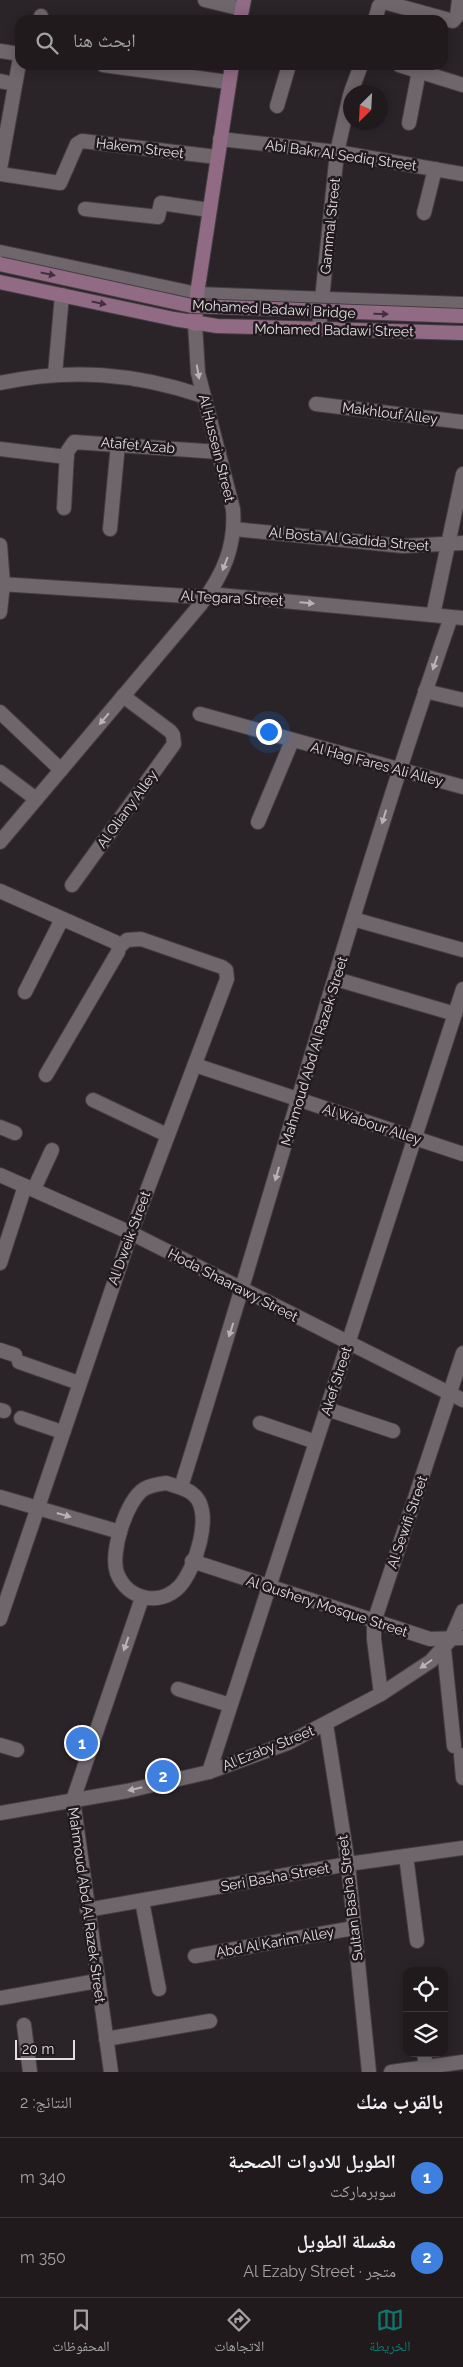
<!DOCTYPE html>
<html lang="ar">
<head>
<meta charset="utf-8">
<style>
  :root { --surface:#201a1d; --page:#2d272a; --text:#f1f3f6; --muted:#a2a1a4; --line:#3d383b; --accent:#0f766e }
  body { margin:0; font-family:Raleway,"Noto Naskh Arabic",sans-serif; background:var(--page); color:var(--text); direction:rtl }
  .controls { position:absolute; right:15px; bottom:15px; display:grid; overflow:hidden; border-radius:10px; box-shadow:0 2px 12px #0003 }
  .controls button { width:45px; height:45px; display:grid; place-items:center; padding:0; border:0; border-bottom:1px solid var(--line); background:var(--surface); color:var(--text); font:25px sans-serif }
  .compass { position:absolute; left:343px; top:85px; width:45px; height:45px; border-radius:50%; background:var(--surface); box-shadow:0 2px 12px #0003; rotate:204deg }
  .scale { position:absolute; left:15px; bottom:12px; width:60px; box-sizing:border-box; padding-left:5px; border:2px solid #e2dde0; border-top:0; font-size:14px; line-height:18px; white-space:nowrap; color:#e2dde0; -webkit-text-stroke:4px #20191d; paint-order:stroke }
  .you { position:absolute; left:268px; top:731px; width:18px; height:18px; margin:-12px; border:4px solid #fff; border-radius:50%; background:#1a73e8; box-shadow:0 0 0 8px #1a73e833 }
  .badge { display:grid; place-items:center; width:32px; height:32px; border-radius:50%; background:var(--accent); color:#fff; font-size:16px; font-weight:700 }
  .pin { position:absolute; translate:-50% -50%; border:2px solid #fff; box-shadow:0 1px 5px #0006 }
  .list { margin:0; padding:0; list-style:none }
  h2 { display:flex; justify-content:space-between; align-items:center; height:65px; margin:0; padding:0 20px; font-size:21px }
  h2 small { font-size:16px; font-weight:400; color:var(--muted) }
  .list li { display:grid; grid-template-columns:32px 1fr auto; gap:15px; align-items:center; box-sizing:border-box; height:80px; padding:0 20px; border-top:1px solid var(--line) }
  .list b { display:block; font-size:19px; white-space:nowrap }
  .list p { margin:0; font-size:16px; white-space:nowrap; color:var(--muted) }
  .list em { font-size:16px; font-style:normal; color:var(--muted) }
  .icon { flex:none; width:28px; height:28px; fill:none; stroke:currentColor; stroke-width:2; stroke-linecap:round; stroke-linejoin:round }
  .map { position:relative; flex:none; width:463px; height:2072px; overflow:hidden; direction:ltr }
  .search { position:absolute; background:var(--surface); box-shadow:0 2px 12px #0003; left:15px; right:15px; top:15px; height:55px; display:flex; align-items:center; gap:12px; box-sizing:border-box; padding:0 18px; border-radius:15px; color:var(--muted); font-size:19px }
  .sheet { height:225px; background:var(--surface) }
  nav { display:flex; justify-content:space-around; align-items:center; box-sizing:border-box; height:70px; border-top:1px solid var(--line); background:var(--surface); font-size:14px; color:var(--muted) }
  nav a { display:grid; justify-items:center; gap:2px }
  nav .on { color:var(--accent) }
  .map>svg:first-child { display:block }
</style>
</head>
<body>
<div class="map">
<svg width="463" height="2072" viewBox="0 0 463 2072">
  <rect width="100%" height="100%" fill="#2a2327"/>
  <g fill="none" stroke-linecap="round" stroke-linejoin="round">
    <defs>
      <g id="minor">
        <polyline points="205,0 242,9"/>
        <polyline points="41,16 41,20"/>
        <polyline points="375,20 379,6 384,2 453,21 457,16 459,0"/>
        <polyline points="0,51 20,54"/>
        <polyline points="103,65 228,82"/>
        <polyline points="399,65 463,85"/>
        <polyline points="0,81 15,84"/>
        <polyline points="351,92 361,65"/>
        <polyline points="277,106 289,65"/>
        <polyline points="409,123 419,71"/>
        <polyline points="220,139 337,152 463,174"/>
        <polyline points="0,169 20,58"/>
        <polyline points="0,174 60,183 77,144 82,141 217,157"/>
        <polyline points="85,209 158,217 161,203 209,210"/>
        <polyline points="424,213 435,169"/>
        <polyline points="0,252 197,294 463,304"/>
        <polyline points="319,329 337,152 350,95"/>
        <polyline points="55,374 62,295"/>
        <path d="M0,383C70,368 135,373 203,396"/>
        <polyline points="316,404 463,422"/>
        <polyline points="0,449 67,457"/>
        <polyline points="64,508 67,452 74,442 219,452"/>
        <polyline points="110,529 118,444"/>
        <polyline points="234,529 403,546 463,543"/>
        <polyline points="0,545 3,584 0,612"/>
        <polyline points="0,584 202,597 220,595 463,618"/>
        <polyline points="433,615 463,474"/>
        <polyline points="425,691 463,700"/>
        <polyline points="0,712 61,770"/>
        <polyline points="200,714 463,787"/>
        <polyline points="0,772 36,799"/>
        <polyline points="258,822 292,741"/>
        <path d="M0,842L201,604C223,575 236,546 233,509L198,373L195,324"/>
        <polyline points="72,885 174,744 173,735 170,731 123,696"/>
        <polyline points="0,891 115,942 119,947 118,952 46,1075"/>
        <polyline points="353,919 463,950"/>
        <polyline points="336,979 455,1014"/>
        <polyline points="25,992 62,919"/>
        <polyline points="195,1065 463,1154"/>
        <polyline points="93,1100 167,1135"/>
        <polyline points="0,1127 15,1133"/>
        <polyline points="0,1175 131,1233 463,1400"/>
        <polyline points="34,1189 52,1150"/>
        <polyline points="0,1263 25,1186"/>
        <polyline points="0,1350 15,1355"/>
        <polyline points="19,1362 79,1383"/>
        <polyline points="327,1409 393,1431"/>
        <polyline points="0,1410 4,1411"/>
        <polyline points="21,1418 62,1432"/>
        <polyline points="260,1423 316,1442"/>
        <path d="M166,1483C175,1486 187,1488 194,1495C214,1513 195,1570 179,1587C159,1607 127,1599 117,1573C110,1553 126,1501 144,1489C151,1485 158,1484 166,1483Z"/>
        <path d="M181,1487C272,1198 351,904 451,617"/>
        <polyline points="0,1497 120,1532"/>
        <polyline points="192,1561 430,1639 463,1638"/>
        <polyline points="0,1619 131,1233 227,979 226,970 222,967 141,939 127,940 119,947"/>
        <polyline points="444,1649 454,1746"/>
        <polyline points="178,1689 230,1705"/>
        <polyline points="381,1694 374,1639 374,1622 463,1353"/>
        <polyline points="326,1724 348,1864 369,2072"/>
        <polyline points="0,1745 17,1750"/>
        <polyline points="461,1755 463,1778"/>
        <polyline points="209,1772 463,989"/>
        <polyline points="0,1813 127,1791 209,1772 288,1743 381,1694 431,1661 451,1639 463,1611"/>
        <polyline points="406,1856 417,1941"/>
        <polyline points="142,1901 159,1989"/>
        <polyline points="87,1910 348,1864 463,1848"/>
        <polyline points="195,1956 354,1928"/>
        <polyline points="0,1998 97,1981"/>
        <polyline points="24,2025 30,2072"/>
        <polyline points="106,2039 210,2021"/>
        <polyline points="424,2053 426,2067"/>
        <polyline points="111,2072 73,1800 142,1598"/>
        <polyline points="391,2072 463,2062"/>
      </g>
      <g id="secondary">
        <polyline points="240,20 244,0"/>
        <polyline points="0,282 174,319 217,326 463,333"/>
        <polyline points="195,324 197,294 232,65"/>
      </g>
    </defs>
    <!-- minor casing -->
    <use href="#minor" stroke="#443e42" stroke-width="16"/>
    <!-- secondary casing -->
    <use href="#secondary" stroke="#443e42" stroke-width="16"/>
    <!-- minor -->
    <use href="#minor" stroke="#6e666b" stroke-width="14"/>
    <!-- secondary -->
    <use href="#secondary" stroke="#916a84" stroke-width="14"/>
    <defs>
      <polyline id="secondary-bridge" points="0,264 192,306 463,316"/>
    </defs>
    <!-- secondary-bridge casing -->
    <use href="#secondary-bridge" stroke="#443e42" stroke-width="16" stroke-linecap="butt"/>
    <!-- secondary-bridge -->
    <use href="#secondary-bridge" stroke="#916a84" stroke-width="14"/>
  </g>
  <!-- one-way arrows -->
  <defs><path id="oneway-solid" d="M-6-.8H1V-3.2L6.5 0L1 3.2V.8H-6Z" transform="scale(1.25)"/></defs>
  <g fill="#42313c">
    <use href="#oneway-solid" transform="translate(48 274) rotate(12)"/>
    <use href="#oneway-solid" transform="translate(99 303) rotate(12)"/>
    <use href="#oneway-solid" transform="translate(381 314) rotate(2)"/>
  </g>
  <g fill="#b9b3b7">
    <use href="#oneway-solid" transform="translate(198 372) rotate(80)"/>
    <use href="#oneway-solid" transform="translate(225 564) rotate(111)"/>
    <use href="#oneway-solid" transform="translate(307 603) rotate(5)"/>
    <use href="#oneway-solid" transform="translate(435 663) rotate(109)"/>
    <use href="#oneway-solid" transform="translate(104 719) rotate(130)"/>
    <use href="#oneway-solid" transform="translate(384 817) rotate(107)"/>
    <use href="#oneway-solid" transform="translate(277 1174) rotate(106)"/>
    <use href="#oneway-solid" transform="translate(231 1330) rotate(108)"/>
    <use href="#oneway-solid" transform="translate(64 1515) rotate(16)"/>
    <use href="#oneway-solid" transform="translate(126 1644) rotate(109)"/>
    <use href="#oneway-solid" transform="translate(426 1664) rotate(145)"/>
    <use href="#oneway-solid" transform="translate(135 1789) rotate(167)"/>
  </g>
  <g text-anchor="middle" stroke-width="5" stroke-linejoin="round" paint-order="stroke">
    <!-- street labels -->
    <g font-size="14" fill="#e2dde0" stroke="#20191d">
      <text transform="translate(140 148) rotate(7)" y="5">Hakem Street</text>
      <text transform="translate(341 155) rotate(8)" y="5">Abi Bakr Al Sediq Street</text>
      <text transform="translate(330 226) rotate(-84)" y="5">Gammal Street</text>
      <text transform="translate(274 309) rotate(3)" y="5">Mohamed Badawi Bridge</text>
      <text transform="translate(334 330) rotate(1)" y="5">Mohamed Badawi Street</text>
      <text transform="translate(390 413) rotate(7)" y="5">Makhlouf Alley</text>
      <text transform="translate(138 445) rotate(5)" y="5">Atafet Azab</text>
      <text transform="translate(217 448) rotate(76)" y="5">Al Hussein Street</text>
      <text transform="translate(349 539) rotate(5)" y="5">Al Bosta Al Gadida Street</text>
      <text transform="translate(232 598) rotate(3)" y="5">Al Tegara Street</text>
      <text transform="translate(377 764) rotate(15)" y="5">Al Hag Fares Ali Alley</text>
      <text transform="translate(127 809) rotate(-54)" y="5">Al Qliany Alley</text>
      <text transform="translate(314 1051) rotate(-73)" y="5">Mahmoud Abd Al Razek Street</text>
      <text transform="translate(372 1124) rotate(18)" y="5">Al Wabour Alley</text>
      <text transform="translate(129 1238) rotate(-70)" y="5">Al Dweik Street</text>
      <text transform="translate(233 1285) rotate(27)" y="5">Hoda Shaarawy Street</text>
      <text transform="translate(336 1381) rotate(-72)" y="5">Akef Street</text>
      <text transform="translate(407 1522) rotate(-71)" y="5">Al Sewifi Street</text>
      <text transform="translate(327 1606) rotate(18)" y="5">Al Qushery Mosque Street</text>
      <text transform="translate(268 1748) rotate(-22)" y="5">Al Ezaby Street</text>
      <text transform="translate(275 1877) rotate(-10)" y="5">Seri Basha Street</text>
      <text transform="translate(350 1898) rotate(-97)" y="5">Sultan Basha Street</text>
      <text transform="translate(87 1905) rotate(82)" y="5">Mahmoud Abd Al Razek Street</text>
      <text transform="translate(275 1942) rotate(-10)" y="5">Abd Al Karim Alley</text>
    </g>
  </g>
</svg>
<div class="controls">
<button><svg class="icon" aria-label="locate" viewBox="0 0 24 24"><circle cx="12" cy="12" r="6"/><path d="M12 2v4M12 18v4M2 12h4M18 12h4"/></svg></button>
<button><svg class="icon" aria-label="layers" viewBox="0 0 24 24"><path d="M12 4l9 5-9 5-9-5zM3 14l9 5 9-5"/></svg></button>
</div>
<svg class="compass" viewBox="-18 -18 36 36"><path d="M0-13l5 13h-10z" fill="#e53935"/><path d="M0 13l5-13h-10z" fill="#a2a1a4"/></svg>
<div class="scale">20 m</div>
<div class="you"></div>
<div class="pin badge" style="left:82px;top:1743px;background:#3f7fe0">1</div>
<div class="pin badge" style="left:163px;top:1776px;background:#3f7fe0">2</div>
<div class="search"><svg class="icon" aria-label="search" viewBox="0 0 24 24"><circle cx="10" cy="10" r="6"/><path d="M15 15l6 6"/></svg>ابحث هنا</div>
</div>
<section class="sheet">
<h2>بالقرب منك<small>النتائج: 2</small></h2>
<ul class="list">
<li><span class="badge" style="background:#3f7fe0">1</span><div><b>الطويل للادوات الصحية</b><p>سوبرماركت</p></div><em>340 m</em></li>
<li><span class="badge" style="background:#3f7fe0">2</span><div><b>مغسلة الطويل</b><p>متجر · Al Ezaby Street</p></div><em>350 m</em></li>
</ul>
</section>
<nav>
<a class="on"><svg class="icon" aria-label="map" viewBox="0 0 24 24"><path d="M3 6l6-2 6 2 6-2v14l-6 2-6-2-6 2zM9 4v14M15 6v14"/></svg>الخريطة</a>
<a><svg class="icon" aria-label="directions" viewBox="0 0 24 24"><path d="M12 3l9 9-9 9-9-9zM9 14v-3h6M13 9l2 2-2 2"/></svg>الاتجاهات</a>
<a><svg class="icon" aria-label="saved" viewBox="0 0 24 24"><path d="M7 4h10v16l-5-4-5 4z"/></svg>المحفوظات</a>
</nav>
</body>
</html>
